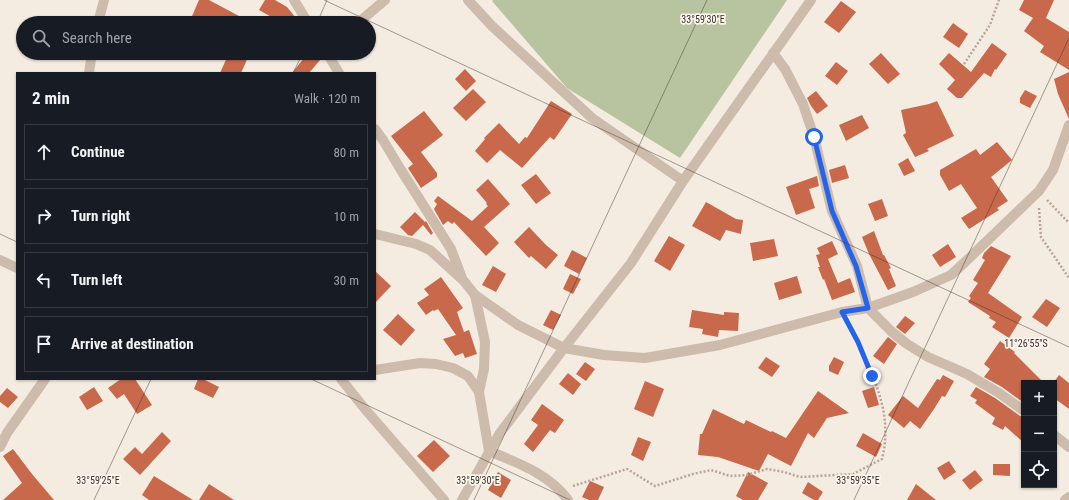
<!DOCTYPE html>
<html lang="en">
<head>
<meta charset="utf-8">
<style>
  :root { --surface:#171b24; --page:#242831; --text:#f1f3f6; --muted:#9ea1a6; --line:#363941 }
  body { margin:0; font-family:"Roboto Condensed",sans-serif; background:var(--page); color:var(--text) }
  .controls { position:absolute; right:12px; bottom:12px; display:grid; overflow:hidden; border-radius:0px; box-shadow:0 1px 3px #0004 }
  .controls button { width:36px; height:36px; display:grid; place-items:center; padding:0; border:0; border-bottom:1px solid var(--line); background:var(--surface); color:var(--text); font:20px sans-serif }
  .stop { position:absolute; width:12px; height:12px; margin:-9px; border:3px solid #2563eb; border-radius:50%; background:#fff }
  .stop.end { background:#2563eb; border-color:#fff; box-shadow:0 1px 4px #0008 }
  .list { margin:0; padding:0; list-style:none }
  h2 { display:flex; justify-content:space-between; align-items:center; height:52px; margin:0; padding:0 16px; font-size:17px }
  h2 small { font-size:13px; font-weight:400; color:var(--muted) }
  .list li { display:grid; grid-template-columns:26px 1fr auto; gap:12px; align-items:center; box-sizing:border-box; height:56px; margin:0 8px 8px; padding:0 8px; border:1px solid var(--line); border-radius:0px }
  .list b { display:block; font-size:15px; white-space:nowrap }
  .list em { font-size:13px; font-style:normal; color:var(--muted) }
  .icon { flex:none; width:22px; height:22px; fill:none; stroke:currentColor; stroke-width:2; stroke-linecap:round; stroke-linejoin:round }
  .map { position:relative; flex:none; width:1069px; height:500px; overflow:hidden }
  .search { position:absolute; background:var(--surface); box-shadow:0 1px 3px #0004; left:16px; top:16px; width:360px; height:44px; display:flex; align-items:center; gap:10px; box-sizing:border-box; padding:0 14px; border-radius:22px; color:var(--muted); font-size:15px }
  .panel { position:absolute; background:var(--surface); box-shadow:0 1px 3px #0004; left:16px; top:72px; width:360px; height:308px; border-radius:0px }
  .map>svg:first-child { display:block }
</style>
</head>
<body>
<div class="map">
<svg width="1069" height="500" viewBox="0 0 1069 500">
  <rect width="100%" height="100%" fill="#f4ebe1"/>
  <!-- green -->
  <polygon fill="#b8c4a0" points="493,0 787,0 680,158 567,88 492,1"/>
  <!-- building -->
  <g fill="#c8694b">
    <polygon points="199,0 209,0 252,23 189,23"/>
    <polygon points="265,0 275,0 287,7 300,23 282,23 259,10"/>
    <polygon points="1024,0 1054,0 1046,18 1069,32 1069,70 1040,52 1044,46 1024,31 1033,18 1019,10"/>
    <polygon points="841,1 856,12 839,33 824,22"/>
    <polygon points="953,23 968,34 959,48 943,37"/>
    <polygon points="992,43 1007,54 996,70 995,69 991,77 984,73 962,98 957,98 947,89 955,80 939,64 949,53 971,72"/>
    <polygon points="229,53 250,53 241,73 220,73"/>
    <polygon points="308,53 314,53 321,59 309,73 292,73"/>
    <polygon points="881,53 900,74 888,84 869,64"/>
    <polygon points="836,62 848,71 837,85 825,76"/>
    <polygon points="465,69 476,81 466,91 455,79"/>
    <polygon points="1069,72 1069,119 1058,94 1054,79"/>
    <polygon points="473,89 486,102 466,121 453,108"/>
    <polygon points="1025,90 1037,96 1030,108 1020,103 1020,98"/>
    <polygon points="816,91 828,106 817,114 811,106 807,98"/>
    <polygon points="551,101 572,114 554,140 550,137 522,168 500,150 487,163 475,151 485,139 484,138 499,123 519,144 525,137 527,138"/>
    <polygon points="937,101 954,136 927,149 929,151 915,157 903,135 906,133 901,110 929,104"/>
    <polygon points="424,111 443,135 421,152 437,173 437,177 421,188 408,168 413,164 391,136"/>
    <polygon points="862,115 869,128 846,141 839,125"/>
    <polygon points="997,142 1012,160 991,177 1008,201 997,208 999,210 969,229 961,218 977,208 961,184 949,191 940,175 940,170 976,149 980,155"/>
    <polygon points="908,158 915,171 904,176 898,164"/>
    <polygon points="845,165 849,178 832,183 829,170"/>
    <polygon points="536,174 551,193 536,204 521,185"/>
    <polygon points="817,176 819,186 809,189 815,208 796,215 786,187"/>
    <polygon points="488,179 510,204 484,227 499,243 486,256 454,222 452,224 448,221 443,225 434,209 437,204 434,201 438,196 472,221 488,206 486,204 487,203 476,190"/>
    <polygon points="882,199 888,216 875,221 868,204"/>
    <polygon points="706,202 736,219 743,220 741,234 726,230 720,241 692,226"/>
    <polygon points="415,212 425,222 426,221 433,233 431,235 423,225 412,236 408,235 400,227"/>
    <polygon points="529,227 546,245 558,255 546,269 531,256 529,258 514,242"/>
    <polygon points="874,231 883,255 884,255 891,268 889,269 896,286 888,290 869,254 862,237"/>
    <polygon points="669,236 685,245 670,271 654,261"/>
    <polygon points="774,239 778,256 753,261 750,243"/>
    <polygon points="832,241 838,254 828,259 838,283 850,278 855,292 832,300 824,279 823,280 818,267 820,267 816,255 820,254 817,248"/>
    <polygon points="948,244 956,257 940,267 932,255"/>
    <polygon points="991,246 1011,256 988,293 1022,317 1009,338 992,327 996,322 989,318 990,316 968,302 971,298 969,296 978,283 973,280 985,260 982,258 984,253"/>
    <polygon points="572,250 587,258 579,274 564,266"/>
    <polygon points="493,266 506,274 496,292 482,285"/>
    <polygon points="375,271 391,286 375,303"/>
    <polygon points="570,274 581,279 573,294 563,289"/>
    <polygon points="797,276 802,293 779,300 774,283"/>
    <polygon points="441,277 463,308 457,312 464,332 469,330 477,354 465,358 463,353 455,356 443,339 456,335 438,309 434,311 433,310 426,315 417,303 429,295 424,289"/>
    <polygon points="1046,299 1060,308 1047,327 1032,317"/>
    <polygon points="551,310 561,315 553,330 543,325"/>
    <polygon points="692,310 724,315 724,312 739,313 738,331 719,330 718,337 702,334 703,329 689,327"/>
    <polygon points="398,314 415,330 401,346 383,330"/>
    <polygon points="905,316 915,323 905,334 896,327"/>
    <polygon points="888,337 897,344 884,364 873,356"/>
    <polygon points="1000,341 1015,352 1014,353 1044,383 1024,383 1024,403 1002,387 984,377 990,369 984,364"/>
    <polygon points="766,357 780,366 772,377 758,368"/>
    <polygon points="834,357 844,362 838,375 829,371 829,366"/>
    <polygon points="585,362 595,369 586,381 576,374"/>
    <polygon points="568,373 581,384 573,395 559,384"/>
    <polygon points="943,375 954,381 945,397 942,396 934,409 920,429 910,421 904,428 888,415 903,396 918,408 937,379 940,380"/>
    <polygon points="1059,375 1069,383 1069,409 1054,398 1054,382"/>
    <polygon points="121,379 135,379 152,405 137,414 124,394 117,399 108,388"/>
    <polygon points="198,379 203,379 219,387 213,398 194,389"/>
    <polygon points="645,381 664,389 653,417 634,409"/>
    <polygon points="94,387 103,401 87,410 79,397"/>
    <polygon points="874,387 879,405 868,408 862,391"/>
    <polygon points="976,387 995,398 1020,416 1024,417 1024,443 1005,426 1003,430 992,424 995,418 975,403 977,400 970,396"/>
    <polygon points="7,388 18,397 8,408 0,402 0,396"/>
    <polygon points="818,391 849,413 827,418 814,438 808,433 791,466 768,454 759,471 718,457 698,455 700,434 702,434 713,409 744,424 746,420 771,432 772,431 786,438"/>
    <polygon points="542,404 564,420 555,433 550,430 533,452 524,444 538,425 531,420"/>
    <polygon points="162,432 171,441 140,475 123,459 135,447 142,454"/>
    <polygon points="863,433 882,444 876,457 856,446"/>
    <polygon points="638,437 651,442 643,461 631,455"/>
    <polygon points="434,440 450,456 433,472 417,456"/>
    <polygon points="13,449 32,474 54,500 3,500 22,483 3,456"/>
    <polygon points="949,461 956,472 944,480 937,468"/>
    <polygon points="993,464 1010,464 1010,476 993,475"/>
    <polygon points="975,470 983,480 970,490 962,480"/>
    <polygon points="498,472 511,480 501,498 488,490"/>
    <polygon points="748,472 768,483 758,500 743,500 736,496"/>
    <polygon points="154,476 193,500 149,500 142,495"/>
    <polygon points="590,481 604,487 598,500 589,500 582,497"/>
    <polygon points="808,482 823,492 818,500 814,500 802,493"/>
    <polygon points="209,484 234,500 199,500"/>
    <polygon points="916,484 936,500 907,500"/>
  </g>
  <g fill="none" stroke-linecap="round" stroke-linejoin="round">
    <!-- path -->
    <g stroke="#b9a596" stroke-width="2.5" stroke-dasharray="2 2" stroke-linecap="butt">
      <polyline points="964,64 990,25 999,0"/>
      <polyline points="1047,200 1069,223"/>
      <polyline points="1039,208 1041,237 1069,278"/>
      <path d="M573,486L627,469L655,486L693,474L711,470L730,476L747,475L767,469L784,472L800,477L853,474L882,459C885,447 886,435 885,423C883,392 862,349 847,323"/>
    </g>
    <!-- minor -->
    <g stroke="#cdbbac" stroke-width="10">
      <polyline points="294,0 308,23"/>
      <polyline points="468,0 492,26 592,118 683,181"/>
      <polyline points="98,23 104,0"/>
      <polyline points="358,23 385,0"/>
      <polyline points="327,53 339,73"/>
      <polyline points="773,53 785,69 803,104 814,137 832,211 857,266 868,308 892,332 907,344 928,357 967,374 999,393 1024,411"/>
      <polyline points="89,73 92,53"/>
      <polyline points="375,129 383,140 401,170 451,249 462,278"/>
      <polyline points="375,234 416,244 430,250 463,280 475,295 485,342 484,369 479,392"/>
      <polyline points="0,260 17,268"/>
      <polyline points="475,295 518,325 564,348 604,355 645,358 720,345 842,312 868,308 913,292 951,275 964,263 1039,191 1053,170 1069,125"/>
      <path d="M375,370L420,363L436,364L453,368L468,376L479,392L489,451C518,463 549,474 568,500"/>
      <polyline points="341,379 365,409 444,500"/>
      <polyline points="1054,435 1069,447"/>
      <polyline points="0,447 7,433 45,379"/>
      <polyline points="1065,500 1069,497"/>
    </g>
    <!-- tertiary -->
    <polyline stroke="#cdbbac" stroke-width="10" points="462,500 500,433 564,348 631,263 683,181 811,0"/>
  </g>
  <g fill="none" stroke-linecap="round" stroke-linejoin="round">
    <!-- route -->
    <polyline stroke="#2563eb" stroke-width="5" points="814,137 832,211 856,266 868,308 842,312 858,342 872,376"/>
  </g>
  <!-- ticks -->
  <path fill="none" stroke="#3b302b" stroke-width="1" stroke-opacity="0.45" d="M324,0L1069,347M317,23L327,0M293,73L303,53M0,234L17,242M311,379L570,500M94,500L151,379M474,500L707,0M854,500L1069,38"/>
  <g font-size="10" text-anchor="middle" fill="#3b302b" stroke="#fbf5ee" stroke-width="3.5" stroke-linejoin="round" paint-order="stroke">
    <text x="703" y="23">33°59'30"E</text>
    <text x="1026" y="347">11°26'55"S</text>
    <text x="98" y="484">33°59'25"E</text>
    <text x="478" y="484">33°59'30"E</text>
    <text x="858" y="484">33°59'35"E</text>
  </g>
</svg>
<div class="controls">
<button>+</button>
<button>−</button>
<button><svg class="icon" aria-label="locate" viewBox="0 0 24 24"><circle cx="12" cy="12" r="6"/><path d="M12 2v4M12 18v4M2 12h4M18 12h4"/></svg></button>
</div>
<div class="stop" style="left:814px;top:137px"></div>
<div class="stop end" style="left:872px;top:376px"></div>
<div class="search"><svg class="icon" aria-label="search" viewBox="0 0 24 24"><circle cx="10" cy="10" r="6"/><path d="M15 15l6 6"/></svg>Search here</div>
<section class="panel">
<h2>2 min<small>Walk · 120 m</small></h2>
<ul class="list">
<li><svg class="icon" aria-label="ahead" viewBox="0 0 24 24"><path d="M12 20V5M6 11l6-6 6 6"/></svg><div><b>Continue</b></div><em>80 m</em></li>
<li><svg class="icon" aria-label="right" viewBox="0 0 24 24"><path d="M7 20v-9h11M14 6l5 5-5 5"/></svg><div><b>Turn right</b></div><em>10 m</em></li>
<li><svg class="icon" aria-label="left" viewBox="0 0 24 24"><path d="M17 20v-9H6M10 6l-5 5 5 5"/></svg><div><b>Turn left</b></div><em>30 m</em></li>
<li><svg class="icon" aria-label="arrive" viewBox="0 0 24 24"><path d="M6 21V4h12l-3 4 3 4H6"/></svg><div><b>Arrive at destination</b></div></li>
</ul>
</section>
</div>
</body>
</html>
